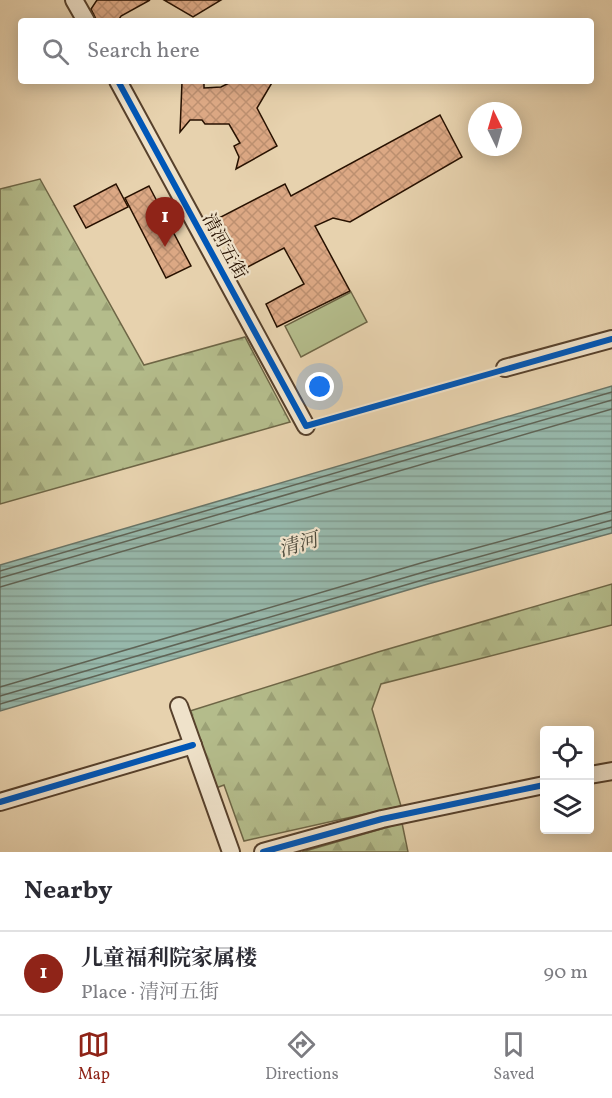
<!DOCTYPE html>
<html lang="en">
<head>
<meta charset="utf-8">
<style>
  :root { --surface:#fff; --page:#f7f7f7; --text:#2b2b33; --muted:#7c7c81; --line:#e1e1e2; --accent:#8f2418 }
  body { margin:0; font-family:Vollkorn,"Noto Serif SC",serif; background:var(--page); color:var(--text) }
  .controls { position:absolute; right:18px; bottom:18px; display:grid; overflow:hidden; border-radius:6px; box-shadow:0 3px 15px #0003 }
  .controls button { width:54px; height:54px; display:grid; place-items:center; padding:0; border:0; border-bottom:2px solid var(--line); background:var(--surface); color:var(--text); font:30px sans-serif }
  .compass { position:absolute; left:468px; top:102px; width:54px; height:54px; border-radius:50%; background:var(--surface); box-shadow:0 3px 15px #0003; rotate:355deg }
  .you { position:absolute; left:320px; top:387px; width:21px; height:21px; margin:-15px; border:4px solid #fff; border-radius:50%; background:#1a73e8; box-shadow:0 0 0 9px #1a73e833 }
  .badge { display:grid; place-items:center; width:39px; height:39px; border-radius:50%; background:var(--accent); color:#fff; font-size:20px; font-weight:700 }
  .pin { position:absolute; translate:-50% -50px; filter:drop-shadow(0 2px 3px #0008) }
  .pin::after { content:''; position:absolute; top:32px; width:21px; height:18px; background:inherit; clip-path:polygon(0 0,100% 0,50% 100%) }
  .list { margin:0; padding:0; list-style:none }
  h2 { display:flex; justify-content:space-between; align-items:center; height:78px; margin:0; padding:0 24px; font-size:26px }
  h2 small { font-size:20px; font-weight:400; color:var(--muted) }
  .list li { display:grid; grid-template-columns:39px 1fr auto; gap:18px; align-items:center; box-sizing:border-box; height:84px; padding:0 24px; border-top:2px solid var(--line) }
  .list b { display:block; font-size:22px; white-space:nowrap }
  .list p { margin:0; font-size:20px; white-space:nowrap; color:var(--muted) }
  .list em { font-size:20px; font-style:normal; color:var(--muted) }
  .icon { flex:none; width:33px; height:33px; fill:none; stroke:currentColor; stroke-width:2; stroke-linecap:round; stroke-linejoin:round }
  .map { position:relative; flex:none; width:612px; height:852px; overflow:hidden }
  .search { position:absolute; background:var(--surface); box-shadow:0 3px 15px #0003; left:18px; right:18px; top:18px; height:66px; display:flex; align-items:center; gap:15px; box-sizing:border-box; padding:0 21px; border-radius:6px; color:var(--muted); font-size:22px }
  .sheet { height:162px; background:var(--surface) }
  nav { display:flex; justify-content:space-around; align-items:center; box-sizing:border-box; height:84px; border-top:2px solid var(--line); background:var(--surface); font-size:16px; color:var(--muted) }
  nav a { display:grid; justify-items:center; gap:3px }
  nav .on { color:var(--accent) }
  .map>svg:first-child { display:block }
</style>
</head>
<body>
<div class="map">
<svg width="612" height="852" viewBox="0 0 612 852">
  <defs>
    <pattern id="forest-firs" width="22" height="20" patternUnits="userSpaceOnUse" patternTransform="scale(1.5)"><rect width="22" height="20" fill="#b4bc8b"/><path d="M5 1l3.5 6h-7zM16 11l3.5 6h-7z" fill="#9ba176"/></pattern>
    <pattern id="water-rules" width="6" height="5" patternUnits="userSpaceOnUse" patternTransform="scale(1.5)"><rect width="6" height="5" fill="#97b8ab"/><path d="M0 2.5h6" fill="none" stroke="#829d91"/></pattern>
    <pattern id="building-cross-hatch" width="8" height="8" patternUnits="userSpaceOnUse" patternTransform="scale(1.5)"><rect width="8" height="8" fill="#dca884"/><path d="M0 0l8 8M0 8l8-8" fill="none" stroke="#bd9070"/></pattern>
  </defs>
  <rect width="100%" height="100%" fill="#e7d2ae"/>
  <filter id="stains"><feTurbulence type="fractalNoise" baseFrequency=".00333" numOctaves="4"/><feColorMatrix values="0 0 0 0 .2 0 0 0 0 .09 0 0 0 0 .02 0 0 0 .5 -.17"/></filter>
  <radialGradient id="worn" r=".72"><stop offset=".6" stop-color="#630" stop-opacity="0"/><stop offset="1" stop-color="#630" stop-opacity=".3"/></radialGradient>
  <!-- forest -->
  <g fill="url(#forest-firs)" stroke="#6e6646" stroke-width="1.5">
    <polygon points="40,179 144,365 245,337 290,422 0,504 0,189"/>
    <polygon points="612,584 612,625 381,684 372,709 401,806 244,841 224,785 216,788 190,711 378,652"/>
    <polygon points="402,823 408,852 302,852"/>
  </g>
  <!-- pitch -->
  <polygon fill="#b4bc8b" stroke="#6e6646" stroke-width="1.5" points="351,292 367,322 301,357 285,326"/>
  <!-- water -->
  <polygon fill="url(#water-rules)" stroke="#6a7567" stroke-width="1.5" points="612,386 612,533 428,584 0,711 0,565"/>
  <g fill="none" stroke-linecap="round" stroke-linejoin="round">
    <!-- shore -->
    <g stroke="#5f6456" stroke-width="1.5">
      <polyline points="0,571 612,392"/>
      <polyline points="0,578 612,400"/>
      <polyline points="0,587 612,409"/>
      <polyline points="0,687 421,563 612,511"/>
      <polyline points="0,696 424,572 612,520"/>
      <polyline points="0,704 426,579 612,527"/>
    </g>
  </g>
  <!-- building -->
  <g fill="url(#building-cross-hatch)" stroke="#271100" stroke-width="1.5">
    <polygon points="97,0 150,0 121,16 118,21 96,19 91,9"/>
    <polygon points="164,0 221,0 193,17"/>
    <polygon points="204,81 204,88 221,87 233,81 273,81 257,108 277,146 236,169 239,157 234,146 240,143 229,124 205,124 202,120 190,120 180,132 182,82"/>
    <polygon points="440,115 462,157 350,222 333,218 315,226 350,291 277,327 266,304 304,284 284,248 242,270 215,220 285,184 291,196"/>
    <polygon points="116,184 128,207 86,228 74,206"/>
    <polygon points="149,186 191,266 166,278 125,198"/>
  </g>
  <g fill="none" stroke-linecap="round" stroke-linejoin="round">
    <defs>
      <g id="minor">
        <polyline points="74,0 86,21"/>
        <polyline points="118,81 306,426"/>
        <polyline points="505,368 612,339"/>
        <polyline points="179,706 231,852"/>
        <polyline points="590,775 612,771"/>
        <polyline points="0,802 193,745"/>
        <polyline points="263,852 382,819 544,785"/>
      </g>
    </defs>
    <!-- minor casing -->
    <use href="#minor" stroke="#57412c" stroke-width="20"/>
    <!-- minor -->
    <use href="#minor" stroke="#efe2ca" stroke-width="16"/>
    <defs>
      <g id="cycleway">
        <polyline points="118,81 306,426 612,339"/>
        <polyline points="0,802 193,745"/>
        <polyline points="263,852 382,819 544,785"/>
      </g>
    </defs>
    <!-- cycleway casing -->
    <use href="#cycleway" stroke="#efe2ca" stroke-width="10"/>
    <!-- cycleway -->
    <use href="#cycleway" stroke="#0057b8" stroke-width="6"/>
  </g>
  <g text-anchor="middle" stroke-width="4.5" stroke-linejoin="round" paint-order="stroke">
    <!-- street labels -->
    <g font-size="18" fill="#271100" stroke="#efe2ca">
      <text transform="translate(225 246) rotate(61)" y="6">清河五街</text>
    </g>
    <!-- water labels -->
    <g font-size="20" font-style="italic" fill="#4e4b3c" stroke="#efe2ca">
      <text transform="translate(298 544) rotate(-16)" y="7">清河</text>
    </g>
  </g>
  <rect width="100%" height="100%" filter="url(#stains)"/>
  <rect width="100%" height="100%" fill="url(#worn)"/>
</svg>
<div class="controls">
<button><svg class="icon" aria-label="locate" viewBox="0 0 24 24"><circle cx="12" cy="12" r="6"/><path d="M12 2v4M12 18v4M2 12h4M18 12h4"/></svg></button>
<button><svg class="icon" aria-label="layers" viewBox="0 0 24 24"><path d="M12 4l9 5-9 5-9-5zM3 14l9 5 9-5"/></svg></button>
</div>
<svg class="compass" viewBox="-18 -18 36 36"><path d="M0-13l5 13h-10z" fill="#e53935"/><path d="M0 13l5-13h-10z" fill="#7c7c81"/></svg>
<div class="you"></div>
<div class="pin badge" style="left:165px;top:247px">1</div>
<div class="search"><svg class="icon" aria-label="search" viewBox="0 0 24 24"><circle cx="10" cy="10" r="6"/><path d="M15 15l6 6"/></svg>Search here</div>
</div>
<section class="sheet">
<h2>Nearby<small></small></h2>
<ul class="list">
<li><span class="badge">1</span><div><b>儿童福利院家属楼</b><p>Place · 清河五街</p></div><em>90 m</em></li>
</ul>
</section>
<nav>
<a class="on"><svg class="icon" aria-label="map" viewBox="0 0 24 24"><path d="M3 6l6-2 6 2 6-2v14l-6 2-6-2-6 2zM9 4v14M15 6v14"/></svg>Map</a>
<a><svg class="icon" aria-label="directions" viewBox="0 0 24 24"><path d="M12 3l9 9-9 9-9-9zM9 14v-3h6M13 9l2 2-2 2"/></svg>Directions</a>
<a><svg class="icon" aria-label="saved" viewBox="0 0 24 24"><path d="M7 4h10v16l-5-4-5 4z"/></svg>Saved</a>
</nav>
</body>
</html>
